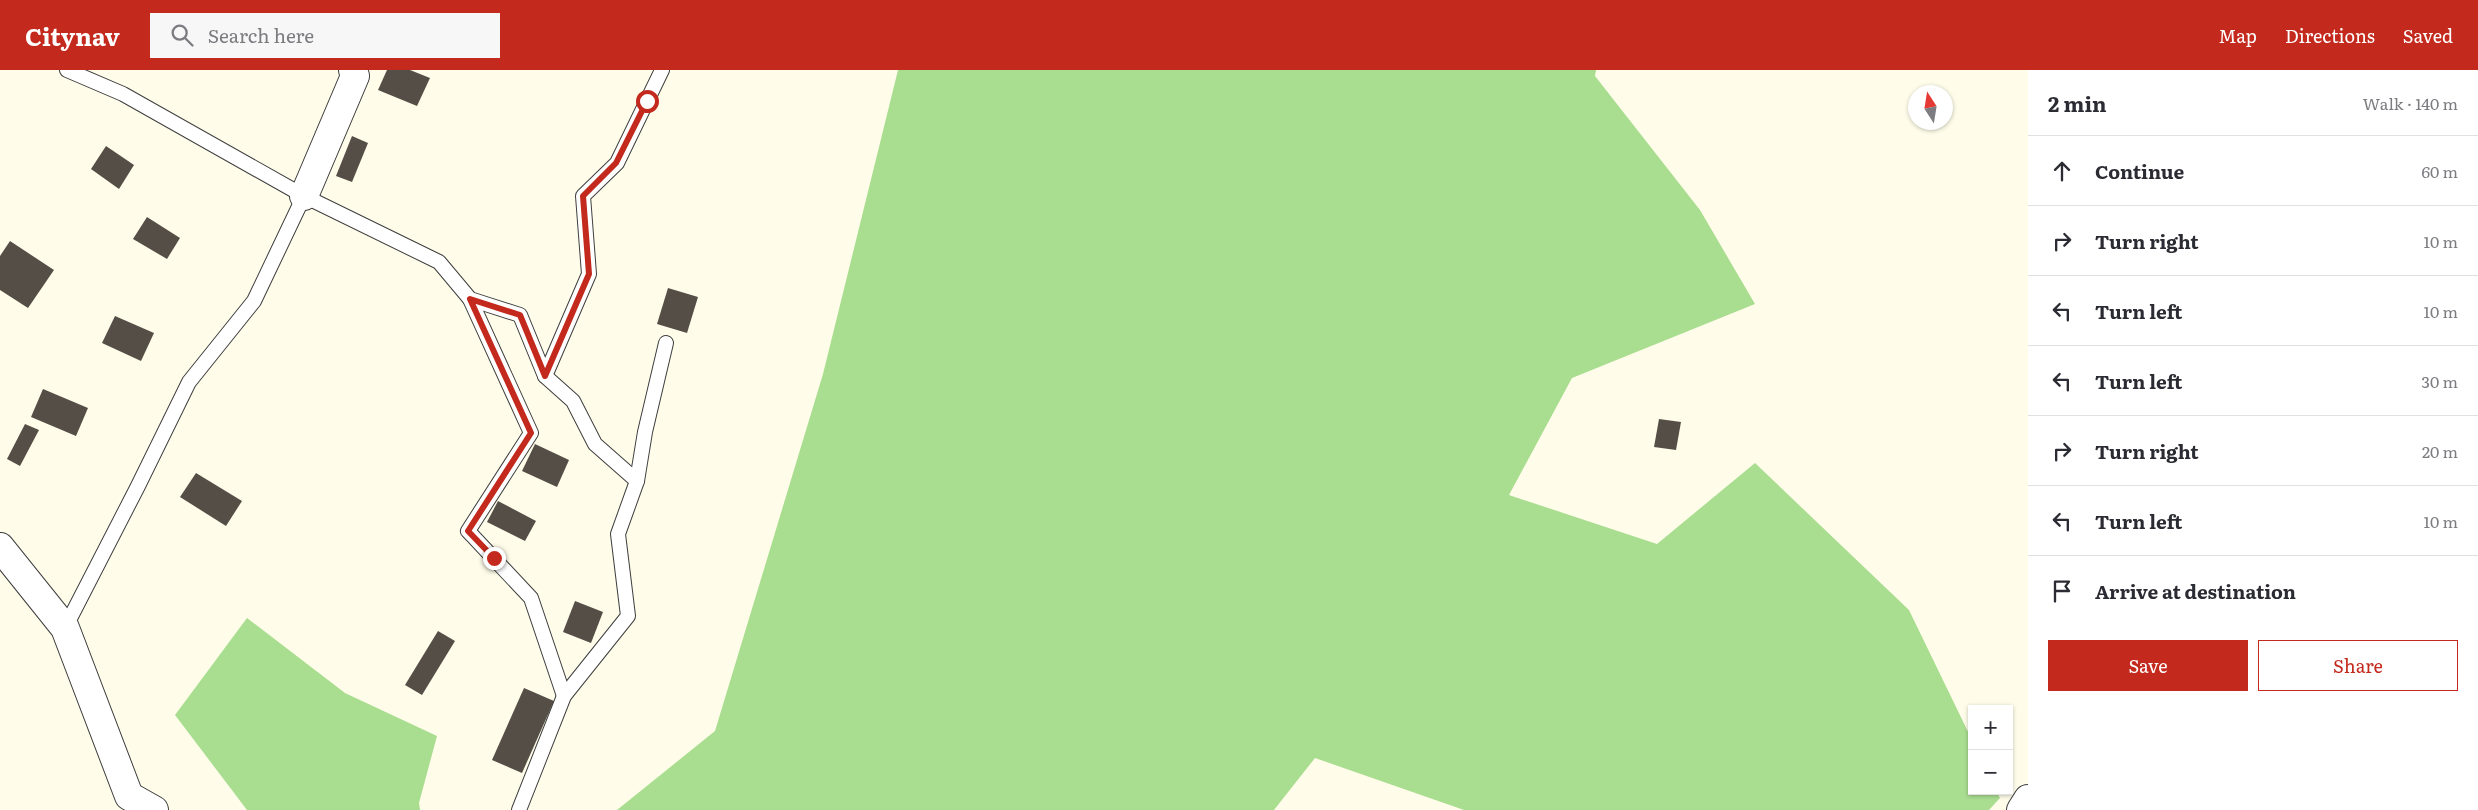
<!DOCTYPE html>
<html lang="en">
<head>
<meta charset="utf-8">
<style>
  :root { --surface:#fff; --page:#f7f7f7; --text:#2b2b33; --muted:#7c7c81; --line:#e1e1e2; --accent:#c3291c }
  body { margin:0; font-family:Literata,serif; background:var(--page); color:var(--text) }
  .controls { position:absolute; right:15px; bottom:15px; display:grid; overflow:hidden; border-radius:0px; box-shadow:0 1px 4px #0004 }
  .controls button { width:45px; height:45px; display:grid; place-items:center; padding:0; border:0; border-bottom:1px solid var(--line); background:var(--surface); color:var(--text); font:25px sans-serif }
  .compass { position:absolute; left:1908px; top:15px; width:45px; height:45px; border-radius:50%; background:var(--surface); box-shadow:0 1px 4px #0004; rotate:348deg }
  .stop { position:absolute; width:15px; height:15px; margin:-11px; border:4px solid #c3291c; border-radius:50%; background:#fff }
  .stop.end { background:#c3291c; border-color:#fff; box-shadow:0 1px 5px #0008 }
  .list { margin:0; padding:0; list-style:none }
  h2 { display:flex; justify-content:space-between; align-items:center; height:65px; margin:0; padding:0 20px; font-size:21px }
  h2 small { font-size:16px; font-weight:400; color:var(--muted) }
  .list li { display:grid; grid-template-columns:32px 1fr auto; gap:15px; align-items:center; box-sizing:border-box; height:70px; padding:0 20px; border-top:1px solid var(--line) }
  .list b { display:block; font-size:19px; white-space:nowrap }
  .list em { font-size:16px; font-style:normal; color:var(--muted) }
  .actions { display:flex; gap:10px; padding:15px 20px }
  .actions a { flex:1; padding:11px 0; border:1px solid var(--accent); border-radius:0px; text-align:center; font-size:18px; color:var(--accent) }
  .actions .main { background:var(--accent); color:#fff }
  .icon { flex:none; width:28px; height:28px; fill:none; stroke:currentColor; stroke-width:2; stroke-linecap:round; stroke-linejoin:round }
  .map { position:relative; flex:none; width:2028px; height:740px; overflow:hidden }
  header { display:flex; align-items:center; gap:30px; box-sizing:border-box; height:70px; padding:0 25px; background:var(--accent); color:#fff }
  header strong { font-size:24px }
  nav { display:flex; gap:28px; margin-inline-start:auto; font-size:18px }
  .search { width:350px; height:45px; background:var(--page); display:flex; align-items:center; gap:12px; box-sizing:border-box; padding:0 18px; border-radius:0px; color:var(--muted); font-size:19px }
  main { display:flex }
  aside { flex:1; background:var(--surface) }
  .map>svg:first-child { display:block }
</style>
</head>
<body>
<header>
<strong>Citynav</strong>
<div class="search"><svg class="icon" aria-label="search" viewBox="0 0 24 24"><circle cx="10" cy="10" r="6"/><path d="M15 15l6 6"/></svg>Search here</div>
<nav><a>Map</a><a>Directions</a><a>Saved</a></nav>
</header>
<main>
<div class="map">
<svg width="2028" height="740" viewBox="0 0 2028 740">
  <rect width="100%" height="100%" fill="#fffdea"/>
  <!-- forest -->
  <g fill="#a9dd90">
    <polygon points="898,0 1596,0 1595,6 1700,140 1755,234 1572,308 1509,425 1657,474 1755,393 1909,540 1972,670 1972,721 1996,721 2000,728 1989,740 1464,740 1315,688 1274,740 617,740 715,661 823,304"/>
    <polygon points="247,548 345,623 437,666 419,733 420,740 247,740 175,645"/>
  </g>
  <!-- building -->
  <g fill="#554e47">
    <polygon points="387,0 410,0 430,8 417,36 378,20"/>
    <polygon points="352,66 368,73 352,112 336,106"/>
    <polygon points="106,76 134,95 119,119 91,99"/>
    <polygon points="147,147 180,168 167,189 133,169"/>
    <polygon points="10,171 54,200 28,238 0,220 0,186"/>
    <polygon points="668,218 698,227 687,263 657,254"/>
    <polygon points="115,246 154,263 141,291 102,273"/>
    <polygon points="43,319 88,338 76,366 31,347"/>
    <polygon points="1659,349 1681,352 1676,380 1654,377"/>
    <polygon points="25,354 39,360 20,396 7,389"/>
    <polygon points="535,374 569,390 557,417 522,401"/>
    <polygon points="196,403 242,431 226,456 180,427"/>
    <polygon points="498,431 536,451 525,471 487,452"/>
    <polygon points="575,531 603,542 591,573 563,562"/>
    <polygon points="438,561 455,571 422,625 405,615"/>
    <polygon points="524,618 554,631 522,703 492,690"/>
  </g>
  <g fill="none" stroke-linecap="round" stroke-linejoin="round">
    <defs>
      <g id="service">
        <polyline points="67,0 123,24 304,126 439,192 470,229 520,245 545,306 589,204 583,126 617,93 662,0"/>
        <polyline points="470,229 531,363 468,461 531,528 564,626"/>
        <polyline points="637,411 645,362 666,273"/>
        <polyline points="65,558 138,416 189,312 254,231 304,126"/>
        <polyline points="519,740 564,626 628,546 618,464 637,411 595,374 573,331 545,306"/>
      </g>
      <g id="minor">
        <polyline points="304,126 355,6 353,0"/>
        <polyline points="0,477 65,558 129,726 154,740"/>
        <polyline points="2021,740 2028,729"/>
      </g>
    </defs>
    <!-- service casing -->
    <use href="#service" stroke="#3e3e3e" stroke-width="16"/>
    <!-- minor casing -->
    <use href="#minor" stroke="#3e3e3e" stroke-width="30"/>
    <!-- service -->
    <use href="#service" stroke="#fff" stroke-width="14"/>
    <!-- minor -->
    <use href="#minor" stroke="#fff" stroke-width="28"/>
  </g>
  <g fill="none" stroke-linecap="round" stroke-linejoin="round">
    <!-- route -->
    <polyline stroke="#c3291c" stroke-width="6" points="494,488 468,461 531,363 470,229 520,245 545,306 589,204 583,126 616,93 647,31"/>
  </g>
</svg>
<div class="controls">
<button>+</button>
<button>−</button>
</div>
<svg class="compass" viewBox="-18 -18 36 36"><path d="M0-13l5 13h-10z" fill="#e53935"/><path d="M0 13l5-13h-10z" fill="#7c7c81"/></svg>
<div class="stop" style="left:647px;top:31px"></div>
<div class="stop end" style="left:494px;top:488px"></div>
</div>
<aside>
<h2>2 min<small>Walk · 140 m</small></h2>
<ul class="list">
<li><svg class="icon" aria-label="ahead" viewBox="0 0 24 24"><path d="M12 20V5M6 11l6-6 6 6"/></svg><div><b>Continue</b></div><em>60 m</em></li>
<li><svg class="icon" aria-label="right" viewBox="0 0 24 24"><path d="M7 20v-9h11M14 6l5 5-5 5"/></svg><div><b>Turn right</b></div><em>10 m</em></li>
<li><svg class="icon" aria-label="left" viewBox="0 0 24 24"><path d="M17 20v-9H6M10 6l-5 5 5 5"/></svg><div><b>Turn left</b></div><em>10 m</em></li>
<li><svg class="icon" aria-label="left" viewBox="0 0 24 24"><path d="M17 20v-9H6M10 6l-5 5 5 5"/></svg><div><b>Turn left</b></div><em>30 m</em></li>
<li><svg class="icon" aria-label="right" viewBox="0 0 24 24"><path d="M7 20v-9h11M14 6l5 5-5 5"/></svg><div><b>Turn right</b></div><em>20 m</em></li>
<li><svg class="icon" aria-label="left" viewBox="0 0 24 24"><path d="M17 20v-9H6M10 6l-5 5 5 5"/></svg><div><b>Turn left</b></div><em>10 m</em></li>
<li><svg class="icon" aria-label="arrive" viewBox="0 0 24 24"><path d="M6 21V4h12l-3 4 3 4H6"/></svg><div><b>Arrive at destination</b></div></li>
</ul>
<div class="actions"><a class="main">Save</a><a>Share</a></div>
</aside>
</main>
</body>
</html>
